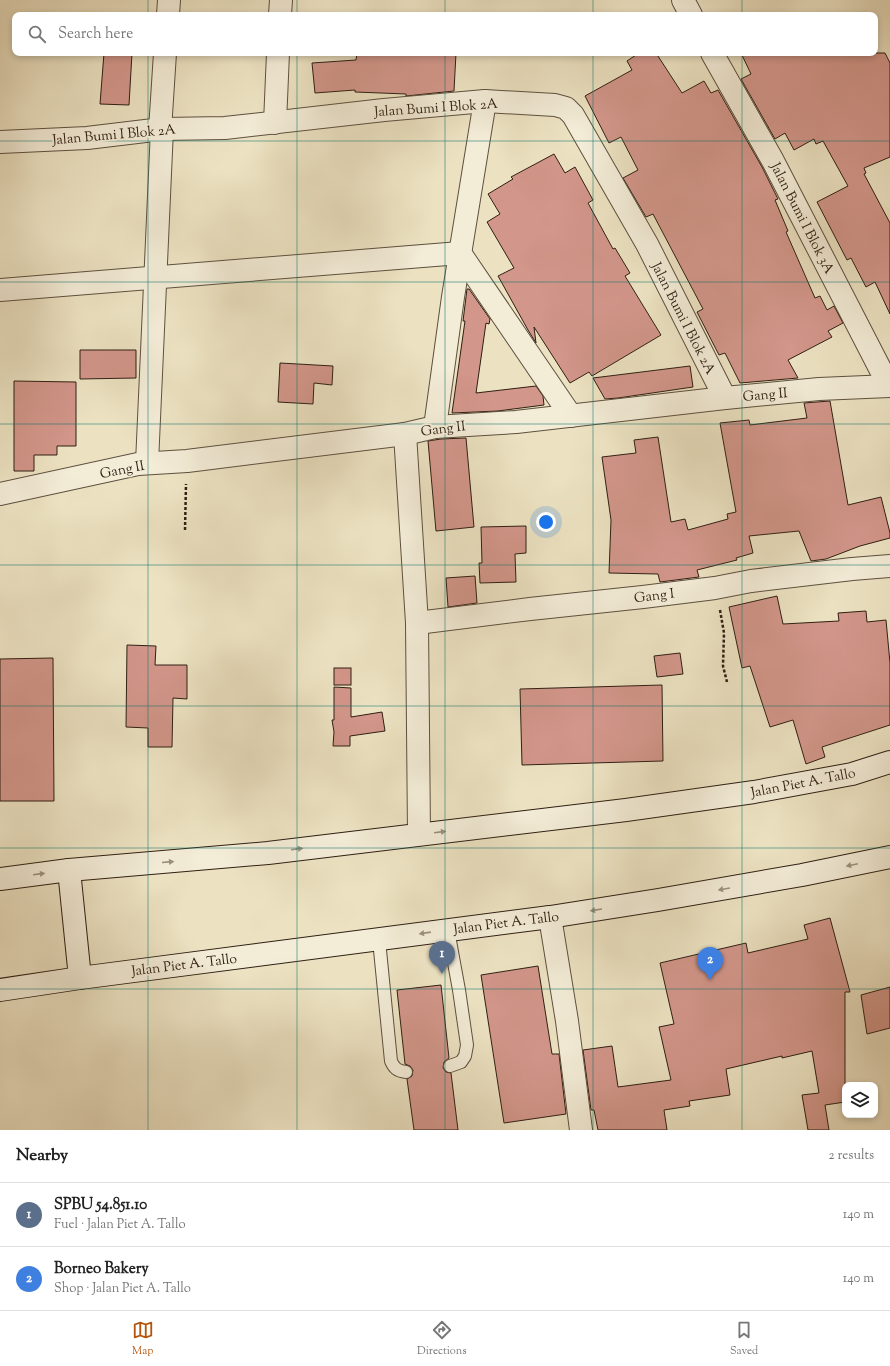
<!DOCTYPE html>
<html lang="en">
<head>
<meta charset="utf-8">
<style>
  :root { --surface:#fff; --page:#f2f2f2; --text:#222; --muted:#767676; --line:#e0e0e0; --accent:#b45309 }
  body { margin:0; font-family:"Sorts Mill Goudy",serif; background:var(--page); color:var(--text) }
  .controls { position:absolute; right:12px; bottom:12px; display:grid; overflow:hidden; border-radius:8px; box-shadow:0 2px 6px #0003 }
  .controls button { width:36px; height:36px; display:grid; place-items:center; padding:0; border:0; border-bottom:1px solid var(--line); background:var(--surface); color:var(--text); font:20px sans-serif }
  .you { position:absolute; left:546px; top:522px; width:14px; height:14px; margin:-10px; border:3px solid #fff; border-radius:50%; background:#1a73e8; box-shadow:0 0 0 6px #1a73e833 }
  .badge { display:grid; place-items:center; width:26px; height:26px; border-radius:50%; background:var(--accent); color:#fff; font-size:13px; font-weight:700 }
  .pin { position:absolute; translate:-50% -33px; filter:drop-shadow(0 1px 2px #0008) }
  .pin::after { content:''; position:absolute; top:21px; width:14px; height:12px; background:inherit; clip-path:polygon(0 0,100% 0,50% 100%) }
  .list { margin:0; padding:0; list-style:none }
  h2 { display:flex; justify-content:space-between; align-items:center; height:52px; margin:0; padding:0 16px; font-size:17px }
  h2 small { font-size:13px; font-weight:400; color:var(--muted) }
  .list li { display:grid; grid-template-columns:26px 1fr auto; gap:12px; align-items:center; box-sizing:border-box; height:64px; padding:0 16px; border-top:1px solid var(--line) }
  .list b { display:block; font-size:15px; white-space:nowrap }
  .list p { margin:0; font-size:13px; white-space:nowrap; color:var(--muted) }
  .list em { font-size:13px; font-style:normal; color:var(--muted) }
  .icon { flex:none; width:22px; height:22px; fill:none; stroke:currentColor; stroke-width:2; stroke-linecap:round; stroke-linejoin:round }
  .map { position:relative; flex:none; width:890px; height:1130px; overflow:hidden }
  .search { position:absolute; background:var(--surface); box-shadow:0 2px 6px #0003; left:12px; right:12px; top:12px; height:44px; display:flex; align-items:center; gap:10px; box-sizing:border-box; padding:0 14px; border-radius:8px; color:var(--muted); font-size:15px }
  .sheet { height:180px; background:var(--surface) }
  nav { display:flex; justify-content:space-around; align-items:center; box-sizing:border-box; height:56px; border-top:1px solid var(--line); background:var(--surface); font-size:11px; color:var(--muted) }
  nav a { display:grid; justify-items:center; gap:2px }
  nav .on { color:var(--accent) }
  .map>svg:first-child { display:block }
</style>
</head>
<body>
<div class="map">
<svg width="890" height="1130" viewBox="0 0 890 1130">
  <rect width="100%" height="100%" fill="#ece2c2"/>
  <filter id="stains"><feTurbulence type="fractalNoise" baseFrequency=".005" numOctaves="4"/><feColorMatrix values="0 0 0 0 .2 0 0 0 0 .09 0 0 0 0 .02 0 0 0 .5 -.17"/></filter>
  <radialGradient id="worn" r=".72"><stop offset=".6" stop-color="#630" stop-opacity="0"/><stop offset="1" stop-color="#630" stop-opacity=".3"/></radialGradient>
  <!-- building -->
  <g fill="#d2968a" stroke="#2f1f13">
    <polygon points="104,53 132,53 129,105 100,104"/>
    <polygon points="357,53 456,53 454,91 406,96 406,94 355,92 355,90 315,93 312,63 356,60"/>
    <polygon points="639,53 656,53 682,93 704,81 711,93 718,90 762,167 778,199 775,200 788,231 786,232 815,298 820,296 827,310 834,306 843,323 828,331 832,337 788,360 798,378 740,383 725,353 719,355 697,312 703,309 653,214 646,217 623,178 638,170 621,137 609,143 585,96 632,70 627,61"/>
    <polygon points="741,53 885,53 890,63 890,157 864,168 866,173 864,174 890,223 890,314 875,282 866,287 851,258 847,260 817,202 848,186 823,141 816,144 814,139 794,150 785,133 775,139 741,79 751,74"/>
    <polygon points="554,154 565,173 575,167 593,200 588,203 613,249 615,248 630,273 625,276 661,335 592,376 589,372 570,383 534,327 536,343 528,330 498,276 514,268 487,222 500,214 488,194 513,179 511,177"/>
    <polygon points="467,289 469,289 490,319 489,324 486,323 476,393 536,386 543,396 544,405 498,411 452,413 465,321 463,321"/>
    <polygon points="80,350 136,350 136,378 80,379"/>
    <polygon points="280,363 333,366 332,385 314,383 313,404 278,402"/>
    <polygon points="690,366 693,387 618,398 605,399 593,378"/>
    <polygon points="14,381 76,382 76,446 57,446 57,455 34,455 34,471 14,471"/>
    <polygon points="830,401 848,505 881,497 890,533 890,538 860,546 826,559 811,561 799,531 749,536 753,553 736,558 737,560 697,570 699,577 660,582 658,574 609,573 611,520 602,457 636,453 634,440 658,437 671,522 685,519 688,530 728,519 727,514 736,512 720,423 749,420 750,425 807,418 804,403"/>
    <polygon points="466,438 474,527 436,531 428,441 441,439"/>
    <polygon points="526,526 526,553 515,554 516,582 480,583 479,563 482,563 481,527"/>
    <polygon points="475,576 477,603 448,607 446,578"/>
    <polygon points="777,596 783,624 839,621 838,613 866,611 867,622 886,620 890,663 890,725 822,747 825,757 806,764 793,720 770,727 750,666 742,668 729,607"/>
    <polygon points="127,645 156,646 155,665 187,665 187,699 173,698 172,747 148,747 148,728 126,727"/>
    <polygon points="680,653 683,674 657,677 654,656"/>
    <polygon points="53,658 54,801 0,801 0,659"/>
    <rect x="334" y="668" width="17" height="17"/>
    <polygon points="662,685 663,761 522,765 520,689"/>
    <polygon points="334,687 351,688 351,717 382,712 385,731 350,736 350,746 333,746 334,732 332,720 334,720"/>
    <polygon points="830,918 850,992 845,992 845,1102 825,1105 829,1130 808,1130 802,1095 819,1093 812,1051 782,1058 782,1056 726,1069 730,1095 689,1101 690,1106 664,1110 667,1130 598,1130 594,1110 591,1110 583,1050 612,1046 618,1087 671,1080 659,1027 674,1024 660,963 746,943 748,953 808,939 804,925"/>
    <polygon points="538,966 552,1054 559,1054 566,1114 504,1123 481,975"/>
    <polygon points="441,985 449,1058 444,1062 443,1068 446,1072 451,1073 458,1130 414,1130 407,1079 412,1076 413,1070 410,1066 405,1064 397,990"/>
    <polygon points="890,987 890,1028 867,1034 861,995"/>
  </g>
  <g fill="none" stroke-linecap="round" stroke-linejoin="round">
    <defs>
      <g id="service">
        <polyline points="448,930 459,990 467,1045 465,1056 461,1062 450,1066"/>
        <path d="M379,940L391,1061C394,1068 397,1071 406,1072"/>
      </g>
      <g id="minor">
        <polyline points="683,0 691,15"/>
        <polyline points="168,15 169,0"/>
        <polyline points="280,15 281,0"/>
        <polyline points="712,53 773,161 889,386"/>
        <polyline points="275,123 278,53"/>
        <polyline points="160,130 165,53"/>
        <polyline points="0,142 87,138 162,129 225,128 384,110 485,101 555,105 566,108 573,115 647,244 725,398"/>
        <polyline points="0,290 460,253 571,416"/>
        <polyline points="435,427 453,297 485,101"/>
        <polyline points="405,434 417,623 419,834"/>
        <polyline points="147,463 162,129"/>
        <polyline points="0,494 138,464 187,461 405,434 435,427 516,422 725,398 819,389 890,386"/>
        <polyline points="417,623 530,609 643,597 715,588 751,581 852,569 890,566"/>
      </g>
      <polyline id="tertiary" points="550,917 567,1021 581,1130"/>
      <g id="secondary">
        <polyline points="69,870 80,978"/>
        <polyline points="0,879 69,870 268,853 626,810 754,792 852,774 890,762"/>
        <polyline points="0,990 80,978 550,917 658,900 802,875 890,857"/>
      </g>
    </defs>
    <!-- service casing -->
    <use href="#service" stroke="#5e503f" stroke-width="14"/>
    <!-- minor casing -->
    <use href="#minor" stroke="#5e503f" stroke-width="24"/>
    <!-- tertiary casing -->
    <use href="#tertiary" stroke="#5e503f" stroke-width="24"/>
    <!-- secondary casing -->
    <use href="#secondary" stroke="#2f1f13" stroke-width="24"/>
    <!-- path -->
    <g stroke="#2f1f13" stroke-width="2.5" stroke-dasharray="3 2" stroke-linecap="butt">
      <polyline points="185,530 186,484"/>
      <polyline points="720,610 724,633 723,666 727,682"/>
    </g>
    <!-- service -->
    <use href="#service" stroke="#f3ecd7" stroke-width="12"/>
    <!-- minor -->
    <use href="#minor" stroke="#f3ecd7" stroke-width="22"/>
    <!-- tertiary -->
    <use href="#tertiary" stroke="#f3ecd7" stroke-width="22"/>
    <!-- secondary -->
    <use href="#secondary" stroke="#f3ecd7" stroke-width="22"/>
  </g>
  <!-- one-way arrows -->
  <defs><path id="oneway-solid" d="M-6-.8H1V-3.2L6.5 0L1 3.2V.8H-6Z"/></defs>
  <g fill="#9b907f">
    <use href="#oneway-solid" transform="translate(440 832) rotate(-7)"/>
    <use href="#oneway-solid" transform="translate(297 849) rotate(-7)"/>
    <use href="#oneway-solid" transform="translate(168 862) rotate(-5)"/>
    <use href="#oneway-solid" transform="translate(852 865) rotate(168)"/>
    <use href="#oneway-solid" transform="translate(39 874) rotate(-7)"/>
    <use href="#oneway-solid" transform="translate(724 889) rotate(170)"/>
    <use href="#oneway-solid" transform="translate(596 910) rotate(171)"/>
    <use href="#oneway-solid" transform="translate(425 933) rotate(172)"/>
  </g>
  <!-- grid -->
  <path fill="none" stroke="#0f766e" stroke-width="1" stroke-opacity="0.55" d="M148,0V15M297,0V15M445,0V15M593,0V15M742,0V15M148,53V1130M297,53V1130M445,53V1130M593,53V1130M742,53V1130M0,141H890M0,282H890M0,424H890M0,565H890M0,706H890M0,848H890M0,989H890"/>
  <g text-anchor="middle" stroke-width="3.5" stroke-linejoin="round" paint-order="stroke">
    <!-- street labels -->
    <g font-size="14" fill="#2f1f13" stroke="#f3ecd7">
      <text transform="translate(436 107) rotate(-4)" y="5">Jalan Bumi I Blok 2A</text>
      <text transform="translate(114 134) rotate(-5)" y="5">Jalan Bumi I Blok 2A</text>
      <text transform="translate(803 218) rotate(63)" y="5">Jalan Bumi I Blok 3A</text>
      <text transform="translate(684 318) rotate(63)" y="5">Jalan Bumi I Blok 2A</text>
      <text transform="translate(765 394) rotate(-5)" y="5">Gang II</text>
      <text transform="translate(443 428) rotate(-7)" y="5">Gang II</text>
      <text transform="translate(122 469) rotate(-11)" y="5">Gang II</text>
      <text transform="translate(654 595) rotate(-7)" y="5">Gang I</text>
      <text transform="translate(803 782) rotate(-11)" y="5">Jalan Piet A. Tallo</text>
      <text transform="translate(506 922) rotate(-7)" y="5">Jalan Piet A. Tallo</text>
      <text transform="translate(184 964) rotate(-7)" y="5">Jalan Piet A. Tallo</text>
    </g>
  </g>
  <rect width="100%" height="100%" filter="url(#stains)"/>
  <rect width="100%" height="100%" fill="url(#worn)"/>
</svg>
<div class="controls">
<button><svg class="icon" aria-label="layers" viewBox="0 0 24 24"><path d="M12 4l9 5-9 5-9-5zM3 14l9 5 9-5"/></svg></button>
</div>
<div class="you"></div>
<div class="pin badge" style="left:442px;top:974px;background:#5c6f8a">1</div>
<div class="pin badge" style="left:710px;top:980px;background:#3f7fe0">2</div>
<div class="search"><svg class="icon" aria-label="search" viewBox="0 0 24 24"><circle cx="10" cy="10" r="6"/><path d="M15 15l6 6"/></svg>Search here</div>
</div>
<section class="sheet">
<h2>Nearby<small>2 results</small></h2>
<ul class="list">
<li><span class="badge" style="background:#5c6f8a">1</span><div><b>SPBU 54.851.10</b><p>Fuel · Jalan Piet A. Tallo</p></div><em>140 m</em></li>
<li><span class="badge" style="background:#3f7fe0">2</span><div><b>Borneo Bakery</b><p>Shop · Jalan Piet A. Tallo</p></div><em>140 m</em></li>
</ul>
</section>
<nav>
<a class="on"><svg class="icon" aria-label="map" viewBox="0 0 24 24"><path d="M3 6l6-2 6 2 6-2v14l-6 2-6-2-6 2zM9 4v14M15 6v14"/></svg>Map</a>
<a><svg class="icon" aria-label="directions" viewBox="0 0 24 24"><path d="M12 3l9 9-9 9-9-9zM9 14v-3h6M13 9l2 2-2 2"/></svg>Directions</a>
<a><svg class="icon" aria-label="saved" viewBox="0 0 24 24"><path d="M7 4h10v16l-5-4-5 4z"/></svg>Saved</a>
</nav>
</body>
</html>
